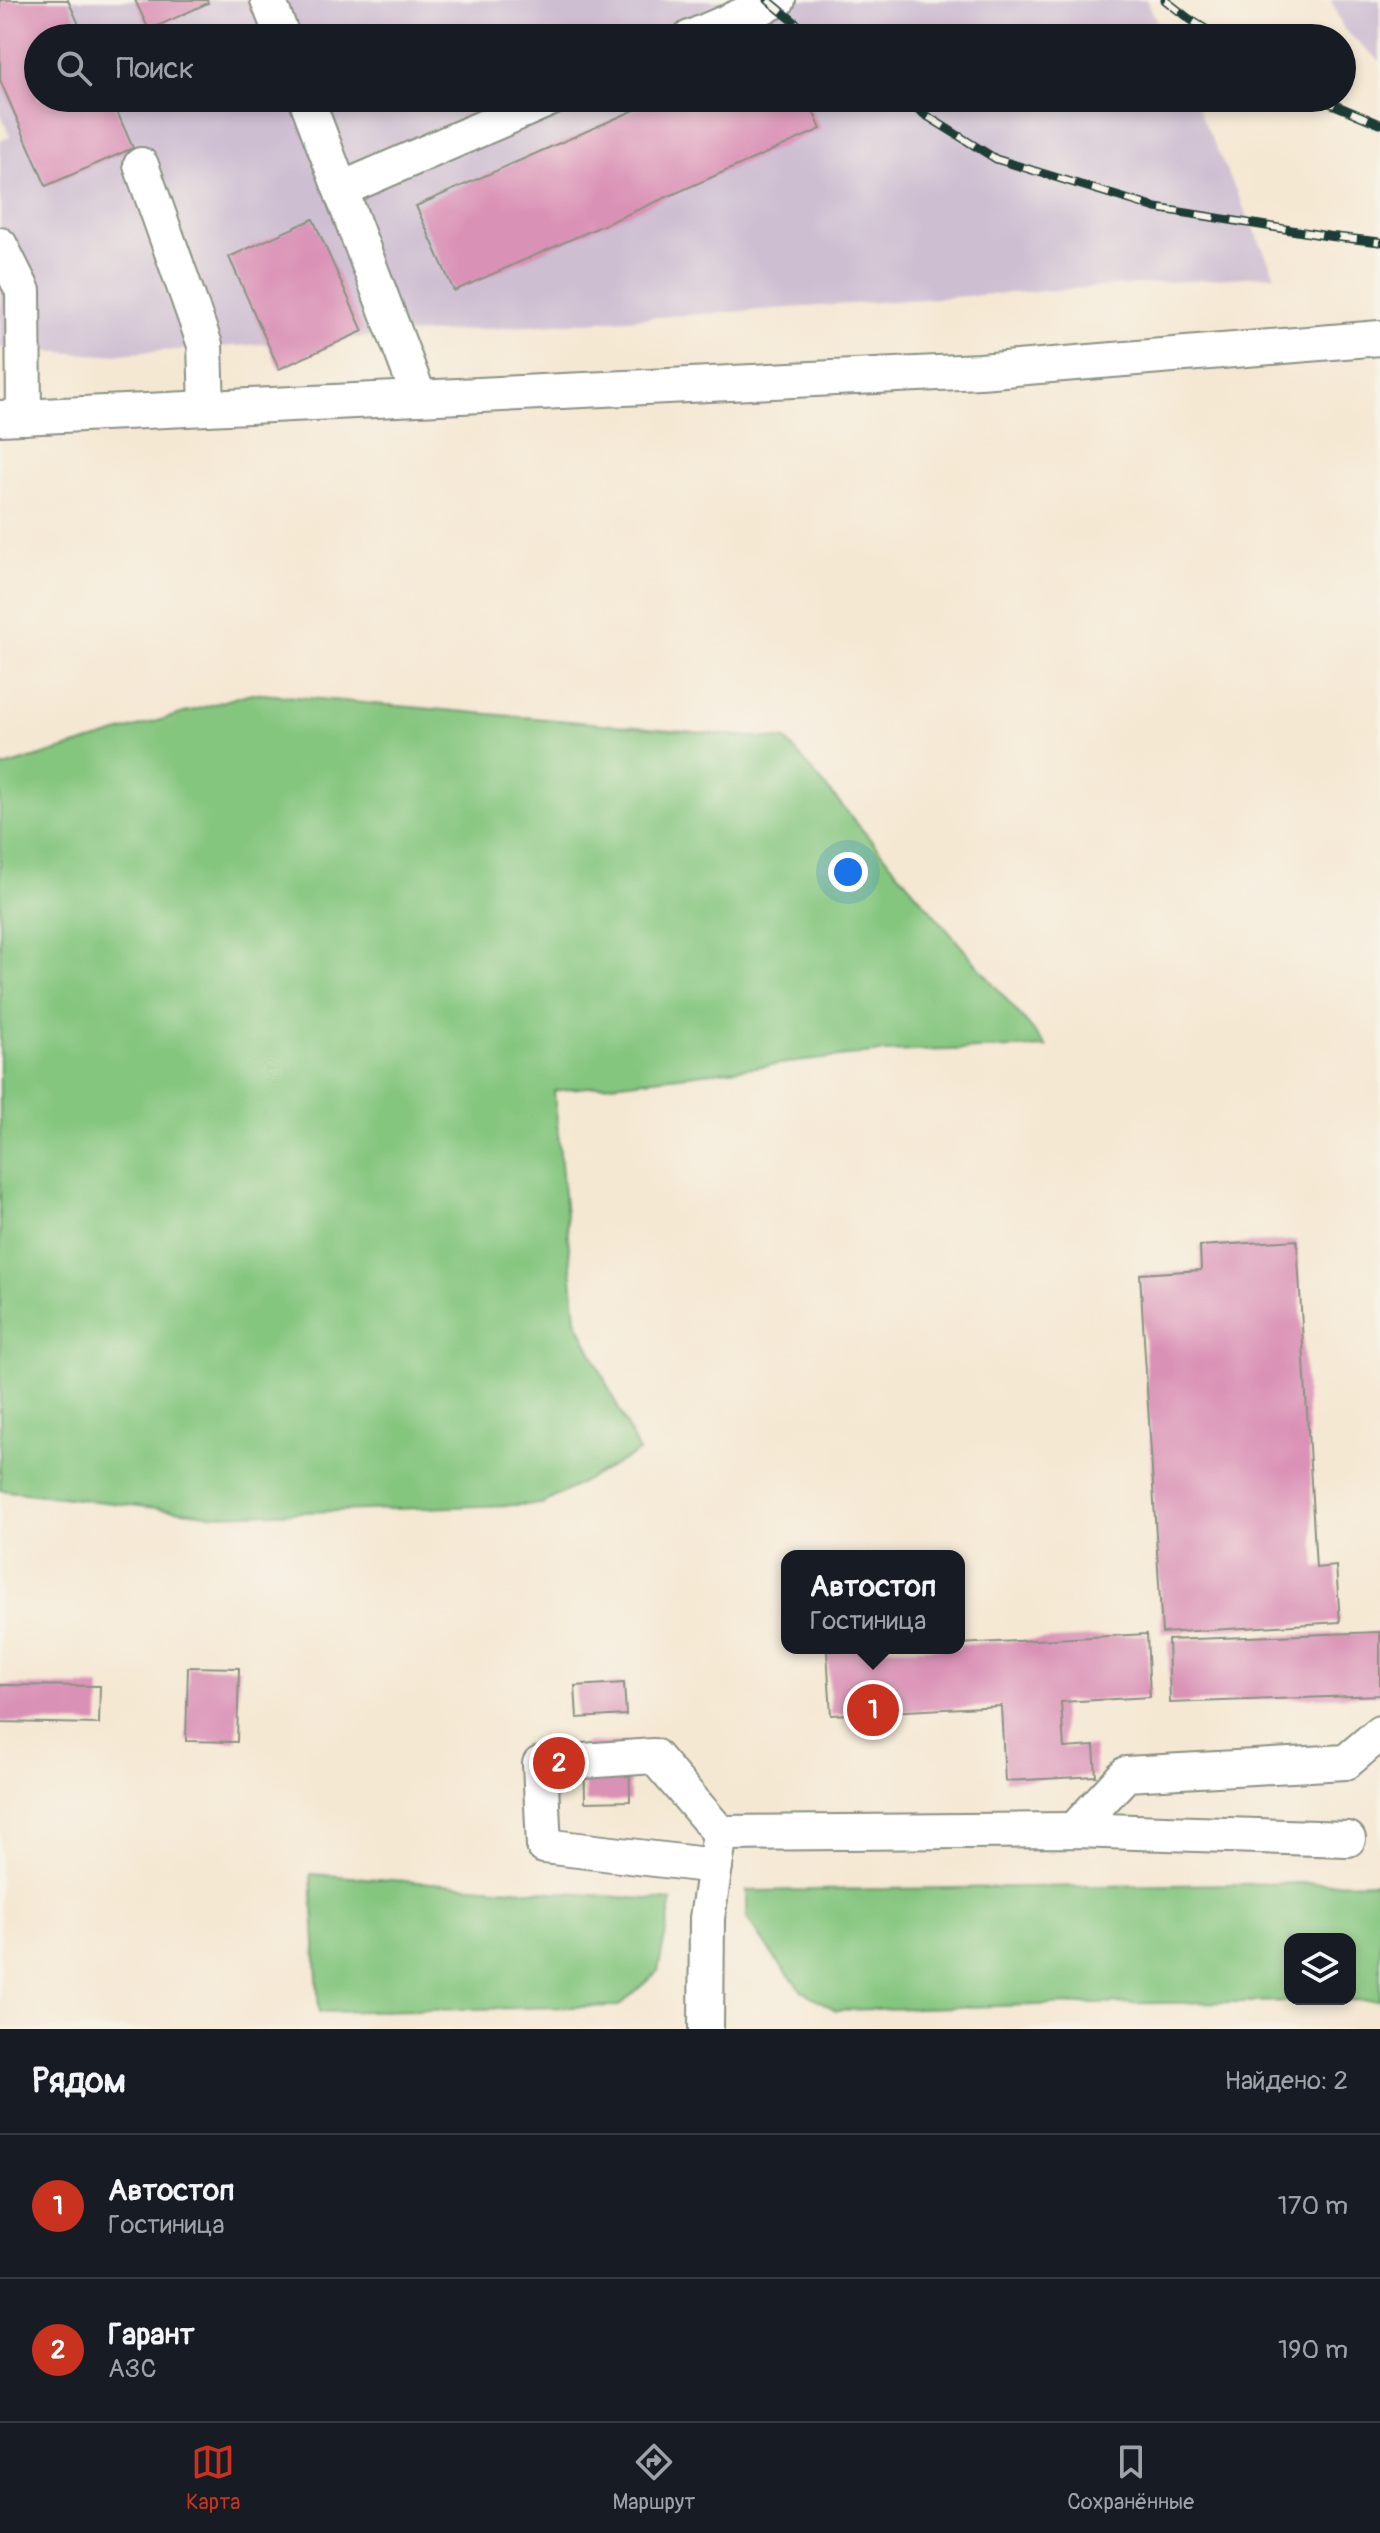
<!DOCTYPE html>
<html lang="ru">
<head>
<meta charset="utf-8">
<style>
  :root { --surface:#171b24; --page:#242831; --text:#f1f3f6; --muted:#9ea1a6; --line:#363941; --accent:#c8321e }
  body { margin:0; font-family:Pangolin,sans-serif; background:var(--page); color:var(--text) }
  .controls { position:absolute; right:24px; bottom:24px; display:grid; overflow:hidden; border-radius:16px; box-shadow:0 4px 12px #0003 }
  .controls button { width:72px; height:72px; display:grid; place-items:center; padding:0; border:0; border-bottom:2px solid var(--line); background:var(--surface); color:var(--text); font:40px sans-serif }
  .you { position:absolute; left:848px; top:872px; width:28px; height:28px; margin:-20px; border:6px solid #fff; border-radius:50%; background:#1a73e8; box-shadow:0 0 0 12px #1a73e833 }
  .badge { display:grid; place-items:center; width:52px; height:52px; border-radius:50%; background:var(--accent); color:#fff; font-size:26px; font-weight:700 }
  .pin { position:absolute; translate:-50% -50%; border:4px solid #fff; box-shadow:0 2px 8px #0006 }
  .popup { position:absolute; left:781px; top:1550px; width:184px; height:104px; box-sizing:border-box; display:grid; place-content:center; border-radius:16px; background:var(--surface); filter:drop-shadow(0 2px 6px #0005); font-size:26px; white-space:nowrap; color:var(--muted) }
  .popup b { font-size:30px; color:var(--text) }
  .popup::after { content:''; position:absolute; left:50%; top:100%; margin-left:-16px; border:16px solid transparent; border-top-color:var(--surface) }
  .list { margin:0; padding:0; list-style:none }
  h2 { display:flex; justify-content:space-between; align-items:center; height:104px; margin:0; padding:0 32px; font-size:34px }
  h2 small { font-size:26px; font-weight:400; color:var(--muted) }
  .list li { display:grid; grid-template-columns:52px 1fr auto; gap:24px; align-items:center; box-sizing:border-box; height:144px; padding:0 32px; border-top:2px solid var(--line) }
  .list b { display:block; font-size:30px; white-space:nowrap }
  .list p { margin:0; font-size:26px; white-space:nowrap; color:var(--muted) }
  .list em { font-size:26px; font-style:normal; color:var(--muted) }
  .icon { flex:none; width:44px; height:44px; fill:none; stroke:currentColor; stroke-width:2; stroke-linecap:round; stroke-linejoin:round }
  .map { position:relative; flex:none; width:1380px; height:2029px; overflow:hidden }
  .search { position:absolute; background:var(--surface); box-shadow:0 4px 12px #0003; left:24px; right:24px; top:24px; height:88px; display:flex; align-items:center; gap:20px; box-sizing:border-box; padding:0 28px; border-radius:44px; color:var(--muted); font-size:30px }
  .sheet { height:392px; background:var(--surface) }
  nav { display:flex; justify-content:space-around; align-items:center; box-sizing:border-box; height:112px; border-top:2px solid var(--line); background:var(--surface); font-size:22px; color:var(--muted) }
  nav a { display:grid; justify-items:center; gap:4px }
  nav .on { color:var(--accent) }
  .map>svg:first-child { display:block }
</style>
</head>
<body>
<div class="map">
<svg width="1380" height="2029" viewBox="0 0 1380 2029">
  <rect width="100%" height="100%" fill="#f7f3e8"/>
  <filter id="ink" filterUnits="userSpaceOnUse"><feTurbulence type="fractalNoise" baseFrequency=".0125" numOctaves="2"/><feDisplacementMap in="SourceGraphic" scale="16" xChannelSelector="R" yChannelSelector="G"/><feConvolveMatrix kernelMatrix="1 2 1 2 8 2 1 2 1" color-interpolation-filters="sRGB"/></filter>
  <filter id="wash" filterUnits="userSpaceOnUse"><feTurbulence type="fractalNoise" baseFrequency=".006" numOctaves="4" result="noise"/><feDisplacementMap in="SourceGraphic" scale="32" xChannelSelector="R" yChannelSelector="G"/><feGaussianBlur stdDeviation="1.8" result="paint"/><feColorMatrix in="noise" values="0 0 0 0 0 0 0 0 0 0 0 0 0 0 0 0 0 1.4 0 .05"/><feComposite in="paint" operator="in"/></filter>
  <g filter="url(#wash)">
    <rect width="100%" height="100%" fill="#f5e8d3"/>
    <!-- industrial -->
    <g fill="#cebed2">
      <polygon points="0,0 1147,0 1165,38 38,38 38,98 1193,98 1275,275 102,355 0,348 0,140 10,137 0,112"/>
      <polygon points="1331,0 1380,0 1380,61 1344,30"/>
    </g>
    <!-- green -->
    <g fill="#85c67f" stroke="#52825a" stroke-width="2" fill-rule="evenodd">
      <polygon points="251,693 786,740 1047,1047 881,1052 554,1091 576,1319 639,1452 542,1504 217,1515 0,1490 0,768"/>
      <polygon points="311,1874 672,1901 658,1971 619,2006 319,2012"/>
      <path d="M1380,1882V2000L1079,2004L836,2010L802,1991L774,1957L747,1918V1891ZM1350,1939V1999H1290V1939Z"/>
    </g>
    <g id="blocks">
      <!-- building -->
      <g fill="#da91b6">
        <polygon points="0,0 68,0 85,38 38,38 38,98 111,98 133,148 46,186 0,80"/>
        <polygon points="135,0 207,0 208,3 149,30"/>
        <polygon points="662,98 807,98 821,129 454,291 416,206"/>
        <polygon points="313,219 363,331 279,369 229,257"/>
        <polygon points="1297,1240 1316,1568 1336,1566 1340,1622 1162,1633 1140,1274 1201,1270 1200,1246"/>
        <polygon points="1380,1632 1380,1695 1170,1703 1168,1640"/>
        <polygon points="1147,1634 1150,1697 1061,1702 1064,1748 1094,1746 1096,1776 1005,1781 1001,1706 831,1715 827,1651 886,1648 959,1648 959,1644"/>
        <polygon points="188,1667 239,1668 237,1742 186,1741"/>
        <polygon points="624,1683 626,1715 577,1718 575,1686"/>
        <polygon points="0,1685 100,1686 99,1724 0,1722"/>
        <polygon points="629,1742 630,1801 585,1802 584,1743"/>
      </g>
    </g>
  </g>
  <g filter="url(#ink)">
    <use href="#blocks" fill-opacity="0" stroke="#8a9284" stroke-width="2"/>
    <g fill="none" stroke-linecap="round" stroke-linejoin="round">
      <defs>
        <g id="minor">
          <polyline points="268,0 283,38"/>
          <polyline points="690,38 778,0"/>
          <polyline points="306,98 419,397"/>
          <polyline points="141,165 205,345 207,408"/>
          <polyline points="342,189 552,98"/>
          <polyline points="0,245 23,291 24,417"/>
          <polyline points="0,418 980,371 1380,338"/>
          <polyline points="1074,1830 1126,1774 1346,1762 1380,1733"/>
          <polyline points="715,1866 544,1846 540,1764 654,1756 720,1833"/>
          <polyline points="706,2029 707,1918 720,1833 1074,1830 1348,1839"/>
        </g>
      </defs>
      <!-- minor casing -->
      <use href="#minor" stroke="#8a9284" stroke-width="38"/>
      <!-- minor -->
      <use href="#minor" stroke="#fff" stroke-width="34"/>
      <defs>
        <g id="rail">
          <polyline points="768,0 814,38"/>
          <polyline points="1165,0 1188,18 1220,38"/>
          <polyline points="898,98 996,159 1156,208 1328,236 1380,242"/>
          <polyline points="1318,98 1380,124"/>
        </g>
      </defs>
      <!-- rail casing -->
      <use href="#rail" stroke="#1f3d34" stroke-width="9"/>
      <!-- rail -->
      <use href="#rail" stroke="#f7f3e8" stroke-width="6" stroke-dasharray="18" stroke-linecap="butt"/>
    </g>
  </g>
</svg>
<div class="controls">
<button><svg class="icon" aria-label="layers" viewBox="0 0 24 24"><path d="M12 4l9 5-9 5-9-5zM3 14l9 5 9-5"/></svg></button>
</div>
<div class="you"></div>
<div class="pin badge" style="left:873px;top:1710px">1</div>
<div class="popup"><b>Автостоп</b>Гостиница</div>
<div class="pin badge" style="left:559px;top:1763px">2</div>
<div class="search"><svg class="icon" aria-label="search" viewBox="0 0 24 24"><circle cx="10" cy="10" r="6"/><path d="M15 15l6 6"/></svg>Поиск</div>
</div>
<section class="sheet">
<h2>Рядом<small>Найдено: 2</small></h2>
<ul class="list">
<li><span class="badge">1</span><div><b>Автостоп</b><p>Гостиница</p></div><em>170 m</em></li>
<li><span class="badge">2</span><div><b>Гарант</b><p>АЗС</p></div><em>190 m</em></li>
</ul>
</section>
<nav>
<a class="on"><svg class="icon" aria-label="map" viewBox="0 0 24 24"><path d="M3 6l6-2 6 2 6-2v14l-6 2-6-2-6 2zM9 4v14M15 6v14"/></svg>Карта</a>
<a><svg class="icon" aria-label="directions" viewBox="0 0 24 24"><path d="M12 3l9 9-9 9-9-9zM9 14v-3h6M13 9l2 2-2 2"/></svg>Маршрут</a>
<a><svg class="icon" aria-label="saved" viewBox="0 0 24 24"><path d="M7 4h10v16l-5-4-5 4z"/></svg>Сохранённые</a>
</nav>
</body>
</html>
